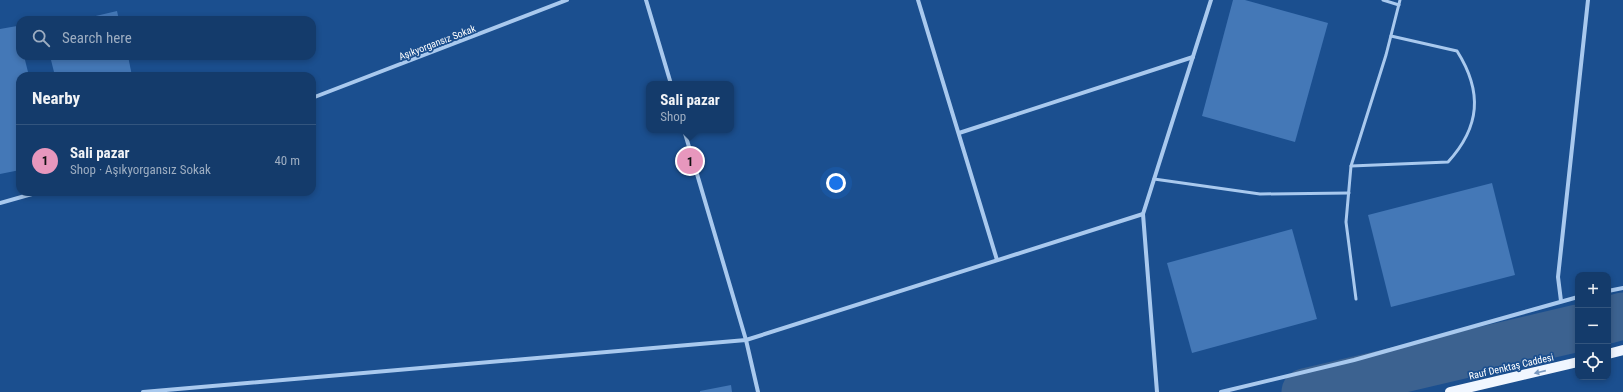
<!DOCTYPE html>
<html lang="en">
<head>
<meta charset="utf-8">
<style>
  :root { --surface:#143b6b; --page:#214673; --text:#f1f3f6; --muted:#9dadc1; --line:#33557e; --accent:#e797bd }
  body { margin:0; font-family:"Roboto Condensed",sans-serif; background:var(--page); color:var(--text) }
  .controls { position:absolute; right:12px; bottom:12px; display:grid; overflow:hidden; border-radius:8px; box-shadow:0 2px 6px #0003 }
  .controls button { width:36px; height:36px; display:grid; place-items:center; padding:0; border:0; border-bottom:1px solid var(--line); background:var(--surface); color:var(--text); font:20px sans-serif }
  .you { position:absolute; left:836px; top:183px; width:14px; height:14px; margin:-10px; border:3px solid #fff; border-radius:50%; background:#1a73e8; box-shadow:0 0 0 6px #1a73e833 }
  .badge { display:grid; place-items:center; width:26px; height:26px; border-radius:50%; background:var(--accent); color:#111; font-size:13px; font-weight:700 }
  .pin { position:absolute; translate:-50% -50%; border:2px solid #fff; box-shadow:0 1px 4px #0006 }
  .popup { position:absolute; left:646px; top:81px; width:88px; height:52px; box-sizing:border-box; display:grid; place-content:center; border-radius:8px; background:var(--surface); filter:drop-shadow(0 1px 3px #0005); font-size:13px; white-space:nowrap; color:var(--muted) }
  .popup b { font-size:15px; color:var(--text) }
  .popup::after { content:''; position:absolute; left:50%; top:100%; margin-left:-8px; border:8px solid transparent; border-top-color:var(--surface) }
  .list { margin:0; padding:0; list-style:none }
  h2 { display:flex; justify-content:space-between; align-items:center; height:52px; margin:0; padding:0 16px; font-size:17px }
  h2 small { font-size:13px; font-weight:400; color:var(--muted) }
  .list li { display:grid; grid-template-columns:26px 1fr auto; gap:12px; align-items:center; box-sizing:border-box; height:72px; padding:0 16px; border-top:1px solid var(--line) }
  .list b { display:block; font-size:15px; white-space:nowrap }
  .list p { margin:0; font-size:13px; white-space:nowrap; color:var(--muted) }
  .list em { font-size:13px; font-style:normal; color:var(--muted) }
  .icon { flex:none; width:22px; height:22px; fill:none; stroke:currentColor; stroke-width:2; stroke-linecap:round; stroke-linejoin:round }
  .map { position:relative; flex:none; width:1623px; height:392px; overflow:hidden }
  .search { position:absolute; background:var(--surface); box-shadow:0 2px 6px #0003; left:16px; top:16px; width:300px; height:44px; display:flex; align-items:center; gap:10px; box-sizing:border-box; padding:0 14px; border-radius:12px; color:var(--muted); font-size:15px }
  .panel { position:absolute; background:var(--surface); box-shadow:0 2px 6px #0003; left:16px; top:72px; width:300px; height:124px; border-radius:12px }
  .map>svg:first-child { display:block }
</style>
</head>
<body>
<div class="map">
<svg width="1623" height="392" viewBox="0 0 1623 392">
  <rect width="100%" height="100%" fill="#1b4f8f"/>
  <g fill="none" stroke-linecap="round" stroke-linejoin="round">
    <!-- river -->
    <g stroke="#3c6290" stroke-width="47">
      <polyline points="1608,320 1623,316"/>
      <polyline points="1305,392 1578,328"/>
    </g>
  </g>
  <!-- building -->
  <g fill="#4478b7">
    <polygon points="1233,0 1245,0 1328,23 1295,142 1202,116"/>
    <polygon points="117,11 119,20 83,20 83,19"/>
    <polygon points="17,26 20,40 20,56 24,56 29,76 20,76 20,170 0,174 0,29"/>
    <polygon points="50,56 128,56 132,76 55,76"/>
    <polygon points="1492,183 1515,275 1391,307 1368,215"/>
    <polygon points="1292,229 1317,319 1192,353 1167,263"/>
    <polygon points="731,385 732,392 700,392 700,391"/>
  </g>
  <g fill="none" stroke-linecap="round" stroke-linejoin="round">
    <!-- lane -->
    <g stroke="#a9c9ee" stroke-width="3">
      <polyline points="1383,0 1399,5"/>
      <path d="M1351,166L1448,162C1480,127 1483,92 1457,51L1391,36"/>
      <polyline points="1154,179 1260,194 1349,193"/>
      <polyline points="1356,299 1346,222 1351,166 1386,55 1400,0"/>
    </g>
    <!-- street -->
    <g stroke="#a9c9ee" stroke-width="4">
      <polyline points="646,0 671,84"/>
      <polyline points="918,0 997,260"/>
      <polyline points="312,98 567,0"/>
      <polyline points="684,130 746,340 758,392"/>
      <polyline points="959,133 1193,57"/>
      <polyline points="0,203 39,192"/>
      <polyline points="1608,291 1623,288"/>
      <polyline points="1561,301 1558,277 1588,0"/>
      <polyline points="143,392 746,340 1143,214"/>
      <polyline points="1157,392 1143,214 1211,0"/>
      <polyline points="1221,392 1354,360 1578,297"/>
    </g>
    <!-- primary -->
    <g stroke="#f0f6ff" stroke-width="10">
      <polyline points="1608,354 1623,350"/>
      <polyline points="1450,392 1578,362"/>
    </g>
  </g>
  <!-- one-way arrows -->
  <defs><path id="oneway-solid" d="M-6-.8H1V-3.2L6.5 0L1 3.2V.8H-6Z"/></defs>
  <use fill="#7b9ac1" href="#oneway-solid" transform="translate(1540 372) rotate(167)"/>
  <g text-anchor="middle" stroke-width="3.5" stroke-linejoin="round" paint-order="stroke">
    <!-- street labels -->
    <g font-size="10" fill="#fff" stroke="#1b4f8f">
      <text transform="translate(437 42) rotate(-21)" y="4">Aşıkyorgansız Sokak</text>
      <text transform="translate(1511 366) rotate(-13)" y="4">Rauf Denktaş Caddesi</text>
    </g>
  </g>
</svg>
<div class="controls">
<button>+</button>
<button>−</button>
<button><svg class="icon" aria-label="locate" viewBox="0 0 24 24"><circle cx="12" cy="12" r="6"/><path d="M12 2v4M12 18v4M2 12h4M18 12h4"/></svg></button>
</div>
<div class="you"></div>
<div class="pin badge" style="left:690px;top:161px">1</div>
<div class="popup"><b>Sali pazar</b>Shop</div>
<div class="search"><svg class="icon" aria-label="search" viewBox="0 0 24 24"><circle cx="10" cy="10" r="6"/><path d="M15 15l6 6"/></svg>Search here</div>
<section class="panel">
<h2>Nearby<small></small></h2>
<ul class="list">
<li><span class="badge">1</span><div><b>Sali pazar</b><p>Shop · Aşıkyorgansız Sokak</p></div><em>40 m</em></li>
</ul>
</section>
</div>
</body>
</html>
